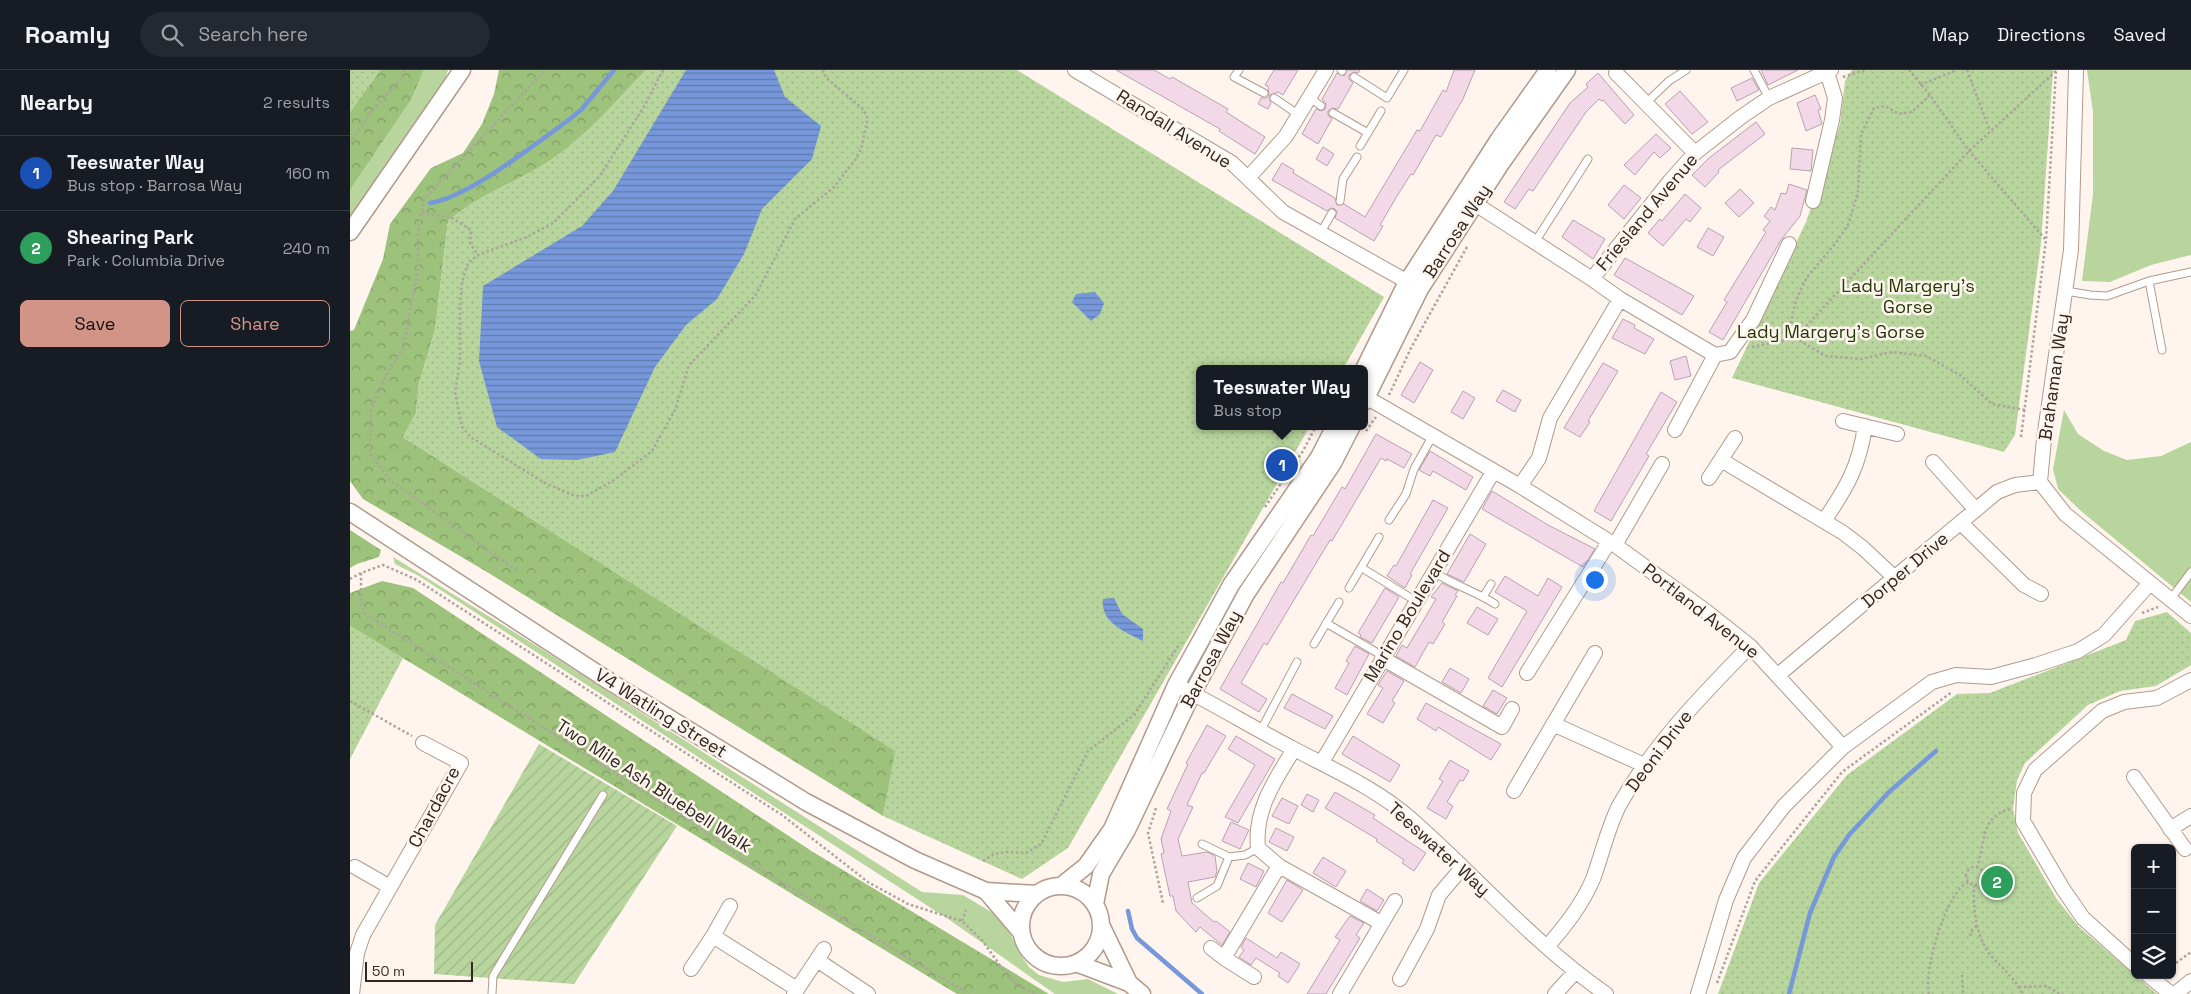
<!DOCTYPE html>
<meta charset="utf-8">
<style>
:root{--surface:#171b24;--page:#242831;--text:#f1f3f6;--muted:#9ea1a6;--line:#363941;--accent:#d39488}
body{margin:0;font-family:"Space Grotesk",sans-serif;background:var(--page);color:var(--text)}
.controls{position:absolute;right:15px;bottom:15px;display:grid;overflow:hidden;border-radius:8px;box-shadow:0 1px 4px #0004}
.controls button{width:45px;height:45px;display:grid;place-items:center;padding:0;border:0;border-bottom:1px solid var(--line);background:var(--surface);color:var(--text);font:25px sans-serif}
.scale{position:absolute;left:15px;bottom:12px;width:108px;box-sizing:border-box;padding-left:5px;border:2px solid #2f2721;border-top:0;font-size:14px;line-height:18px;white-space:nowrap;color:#2f2721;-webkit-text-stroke:4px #fff5ee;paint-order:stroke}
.you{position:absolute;left:1244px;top:509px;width:18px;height:18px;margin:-12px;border:4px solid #fff;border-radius:50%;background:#1a73e8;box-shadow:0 0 0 8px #1a73e833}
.badge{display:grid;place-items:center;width:32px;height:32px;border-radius:50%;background:var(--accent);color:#fff;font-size:16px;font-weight:700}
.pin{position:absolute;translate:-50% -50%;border:2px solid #fff;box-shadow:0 1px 5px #0006}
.popup{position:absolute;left:846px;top:295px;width:172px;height:65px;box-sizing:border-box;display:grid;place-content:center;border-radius:8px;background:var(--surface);filter:drop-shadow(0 1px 4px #0005);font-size:16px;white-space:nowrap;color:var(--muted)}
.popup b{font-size:19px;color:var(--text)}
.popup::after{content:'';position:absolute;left:50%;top:100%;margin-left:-10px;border:10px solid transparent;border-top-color:var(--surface)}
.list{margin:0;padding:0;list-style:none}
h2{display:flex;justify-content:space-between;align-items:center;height:65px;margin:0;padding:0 20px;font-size:21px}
h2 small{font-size:16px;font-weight:400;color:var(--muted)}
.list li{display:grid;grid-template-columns:32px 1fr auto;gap:15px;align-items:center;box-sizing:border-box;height:75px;padding:0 20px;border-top:1px solid var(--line)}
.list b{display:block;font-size:19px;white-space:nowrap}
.list p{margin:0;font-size:16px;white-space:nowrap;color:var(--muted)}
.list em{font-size:16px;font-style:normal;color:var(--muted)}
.actions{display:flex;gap:10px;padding:15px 20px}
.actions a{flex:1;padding:11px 0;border:1px solid var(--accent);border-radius:8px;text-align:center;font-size:18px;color:var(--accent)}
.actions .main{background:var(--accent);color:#111}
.icon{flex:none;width:28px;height:28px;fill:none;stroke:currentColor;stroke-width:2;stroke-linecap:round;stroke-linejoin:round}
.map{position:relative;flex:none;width:1841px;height:924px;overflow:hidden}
header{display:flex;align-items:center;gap:30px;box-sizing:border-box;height:70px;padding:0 25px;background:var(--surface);border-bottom:1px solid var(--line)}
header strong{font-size:24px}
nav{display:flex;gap:28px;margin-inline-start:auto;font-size:18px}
.search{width:350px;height:45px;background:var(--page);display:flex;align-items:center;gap:12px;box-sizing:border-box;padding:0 18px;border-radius:28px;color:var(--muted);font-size:19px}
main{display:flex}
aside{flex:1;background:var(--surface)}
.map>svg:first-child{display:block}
.grass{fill:#b7d59d}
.forest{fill:url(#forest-crowns)}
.park{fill:url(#park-dots)}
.garden{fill:url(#garden-furrows)}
.water{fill:url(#water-rules)}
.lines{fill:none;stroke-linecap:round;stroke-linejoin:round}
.stream{stroke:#7697d9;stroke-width:4.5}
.building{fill:#f3d9e8;stroke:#b9a1af}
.service-casing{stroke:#b19a8b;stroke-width:9}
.minor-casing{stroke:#b19a8b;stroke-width:16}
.tertiary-casing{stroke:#b19a8b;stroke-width:19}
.path{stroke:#ada49d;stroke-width:2.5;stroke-dasharray:2.5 2.5;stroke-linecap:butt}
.service{stroke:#fff;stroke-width:7}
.minor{stroke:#fff;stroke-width:14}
.tertiary{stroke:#fff;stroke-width:16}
.labels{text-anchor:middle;stroke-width:5;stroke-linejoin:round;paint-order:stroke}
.street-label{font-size:18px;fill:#2f2721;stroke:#fff5ee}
.park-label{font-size:18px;fill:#233a06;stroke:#fff5ee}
</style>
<header>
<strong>Roamly</strong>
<div class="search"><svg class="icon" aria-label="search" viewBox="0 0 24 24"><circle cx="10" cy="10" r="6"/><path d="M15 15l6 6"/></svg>Search here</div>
<nav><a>Map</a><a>Directions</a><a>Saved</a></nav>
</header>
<main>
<aside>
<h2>Nearby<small>2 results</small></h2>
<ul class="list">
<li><span class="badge" style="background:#1a4fb4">1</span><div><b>Teeswater Way</b><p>Bus stop · Barrosa Way</p></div><em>160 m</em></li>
<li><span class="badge" style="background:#2e9e5b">2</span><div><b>Shearing Park</b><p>Park · Columbia Drive</p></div><em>240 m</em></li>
</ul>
<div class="actions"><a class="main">Save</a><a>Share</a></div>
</aside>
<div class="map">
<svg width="1841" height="924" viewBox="0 0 1841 924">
<defs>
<pattern id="forest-crowns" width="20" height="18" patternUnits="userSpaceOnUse" patternTransform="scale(1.25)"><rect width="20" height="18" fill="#9cc27b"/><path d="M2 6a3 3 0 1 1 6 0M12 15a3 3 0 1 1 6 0" fill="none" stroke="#809e64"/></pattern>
<pattern id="park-dots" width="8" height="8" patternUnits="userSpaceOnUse" patternTransform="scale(1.25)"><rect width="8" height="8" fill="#b7d59d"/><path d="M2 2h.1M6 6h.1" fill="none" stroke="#9eb787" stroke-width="1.8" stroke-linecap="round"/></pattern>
<pattern id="garden-furrows" width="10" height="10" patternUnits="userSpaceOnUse" patternTransform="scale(1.25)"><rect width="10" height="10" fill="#b7d59d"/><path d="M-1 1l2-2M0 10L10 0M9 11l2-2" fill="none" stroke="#9eb787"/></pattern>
<pattern id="water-rules" width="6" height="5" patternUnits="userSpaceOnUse" patternTransform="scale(1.25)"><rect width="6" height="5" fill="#7697d9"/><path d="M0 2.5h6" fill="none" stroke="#617bb0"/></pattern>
</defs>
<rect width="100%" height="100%" fill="#fff5ee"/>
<path class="grass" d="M74 0H98L94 13 0 150V120L61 30Z
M1737 0H1841V185L1801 195 1760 212 1732 211 1743 124V42Z
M1714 340 1728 364 1754 381 1777 390 1811 386 1841 372V532L1731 441 1708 419 1703 399Z
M43 487 201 585 572 822 613 825 653 849 669 882 679 897 689 905 713 912 738 909 768 924H705L601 851 69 506 45 494Z"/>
<path class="forest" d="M30 0H74L61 30 0 120V42Z
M149 0H296C267 30 239 64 204 88 169 112 132 122 98 151L85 260 69 313 66 343 53 367 546 681 533 746 137 502 13 429 0 411V261L4 260 33 189 40 154 81 98 113 83 132 54 144 24Z
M0 460 31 480 29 487 7 494 0 498Z
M32 511 63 518 463 782 699 924H607L0 556V523Z"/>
<path class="park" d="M0 0H30L0 42Z
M296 0H667L1034 227 993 299H850V356H960L718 778 672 809 533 746 545 681 53 367 66 343 69 313 85 260 98 151C132 122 169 112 204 88 239 64 267 30 296 0Z
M1502 0H1703L1691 173 1665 365 1654 382 1382 308 1456 152 1490 54 1495 11Z
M1817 542 1841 563V595L1806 616 1770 621 1738 635 1675 693 1667 710 1663 739 1668 763 1706 828 1729 857 1807 924H1368L1409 813 1497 705 1607 624 1640 623 1776 570 1785 551Z
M0 556 53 588 0 689Z"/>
<path class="garden" d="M189 674 327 756 224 914 84 904 85 855Z"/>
<path class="water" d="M336 0H424L435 27 471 56 462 89 412 139 394 184 367 229 336 255 305 297 265 382 227 390 191 389 147 357 129 291 133 216 232 156 263 121Z
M745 222 754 233 750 244 741 251 722 232 726 224Z
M764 528 772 544 793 559V571C775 562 750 552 753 529Z"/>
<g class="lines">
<path class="stream" d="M80 133C117 128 184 75 216 52L231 40 264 0
M778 841 782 859 787 868 852 924
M1439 924 1460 843 1484 787 1499 765 1539 722 1586 681"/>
</g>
<path class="building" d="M766 0H804L820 9 822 7 878 39 876 42 915 67 905 84 869 61 870 59Z
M924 0H948L933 25 928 22 920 25 919 28 921 33 918 39 908 34 911 28H916L919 25 918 16 915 15Z
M997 0H1010L1008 3 1004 2 999 5V9L1003 13 988 39 982 38 978 41V45L982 49 968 74 952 64 966 39 971 41 975 39 976 34 972 29 987 3 994 6Z
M1104 0H1125L1113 29 1091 67 1086 65 1063 105 1061 104 1047 126 1030 155 1033 156 1024 171 985 148 987 142 985 139 981 138 977 141 922 110 932 93 944 100 943 103 985 128 987 135 994 134 1015 147 1067 60 1070 61 1093 20 1096 22Z
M1411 0H1448L1418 15Z
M1248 3 1284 45 1275 54 1253 30 1252 31 1249 29 1236 42 1183 121 1179 119 1165 139 1154 132 1220 33 1238 17 1236 14Z
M1402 8 1409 20 1387 31 1381 18Z
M1330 21 1358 52 1342 64 1315 34Z
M1465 25 1471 39 1468 40 1472 54 1456 61 1447 33Z
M1406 52 1415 64 1368 100 1369 102 1355 117 1342 105 1359 88Z
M1306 64 1321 78 1310 88 1304 82 1285 105 1274 95Z
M973 77 984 84 977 96 966 89Z
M1442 78 1463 80 1461 101 1440 99Z
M1439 114 1457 120 1450 146 1431 170 1373 270 1359 262 1377 232 1374 230 1416 162 1413 160 1420 151 1414 146 1421 137 1425 140 1431 123 1436 124Z
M1274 115 1291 128 1274 149 1258 135Z
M1390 119 1404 133 1389 147 1375 133Z
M1335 124 1351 138 1340 152 1336 149 1313 176 1298 163 1310 149 1312 151Z
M1223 150 1255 169 1243 189 1212 167Z
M1358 158 1374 167 1363 186 1347 177Z
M1275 188 1344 226 1332 245 1264 205Z
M1273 249 1285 255 1284 258 1304 269 1295 284 1262 268Z
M1336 286 1341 306 1325 310 1320 291Z
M1070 292 1083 300 1064 333 1051 325Z
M1253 293 1268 301 1238 351 1240 352 1230 367 1214 358Z
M1153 320 1171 330 1165 342 1146 331Z
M1113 321 1125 328 1113 349 1101 342Z
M1311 322 1327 332 1296 384 1299 386 1261 451 1244 441Z
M1026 364 1062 384 1054 398 1037 389 1036 391 1031 388 982 471 980 470 917 575 914 573 891 613 917 629 909 642 870 619 931 512 933 513 961 465 963 466 992 417 995 419Z
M1080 381 1123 407 1116 420 1083 401 1080 406 1069 400Z
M1142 421 1198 455 1245 479 1233 497 1132 439Z
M1083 430 1098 438 1060 504 1062 505 1055 518 1037 506 1044 495 1046 496Z
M1120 464 1136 474 1114 512 1097 504Z
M1155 506 1188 526 1198 508 1212 517 1152 617 1138 608 1177 541 1145 522Z
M1092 513 1108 521 1105 525 1107 526 1092 552 1095 554 1083 574 1079 572 1065 597 1046 586 1052 575 1057 578 1086 529 1081 527Z
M1035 518 1049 527 1022 573 1010 567 1011 565 1008 563Z
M1127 537 1148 549 1138 565 1117 553Z
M1005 576 1019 584 997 625 985 618 999 593 996 591Z
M1100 598 1119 609 1111 623 1092 612Z
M1037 601 1054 611 1042 631 1045 633 1033 653 1017 644 1033 618 1028 615Z
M1143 620 1157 628 1147 644 1133 636Z
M942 624 983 646 975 659 934 638Z
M1076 633 1151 674 1141 690 1088 657 1086 661 1067 649Z
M857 655 876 666 854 703H852L837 735 843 737 828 769 832 786 857 782 865 786 867 801 865 807 838 812 842 833 864 852 866 851 880 862 872 875 850 857 846 862 826 841 823 826H820L811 784 814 783 811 769 821 741 817 739 838 694 836 693Z
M886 666 925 689 888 753 875 747 905 695 878 679Z
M1003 666 1050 695 1040 712 992 684Z
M1100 690 1119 701 1113 711 1110 710 1097 732 1103 736 1096 749 1077 738 1093 711 1089 709Z
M985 722 1025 745 1023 748 1076 783 1064 801 1052 793 1054 790 1026 771 1027 769 975 738Z
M957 724 969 730 963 742 951 735Z
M932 728 948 736 939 754 922 746Z
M881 752 899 760 890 779 872 771Z
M926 758 944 767 937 781 919 772Z
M973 787 996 801 986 817 963 803Z
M898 793 914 801 906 817 890 809Z
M937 810 953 820 932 852 918 843Z
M1017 819 1034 830 1027 841 1010 831Z
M1000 846 1014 853 1006 865 1010 868 976 924H957L990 870 985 867Z
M896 868 927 888 931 882 950 894 938 913 928 906 930 903 906 888 901 895 889 887 894 880 891 877Z"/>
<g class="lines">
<g class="service-casing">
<path id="service" d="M889 0 884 7 914 23
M991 0 992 1
M1404 0 1419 28
M1004 7 1037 28 1054 0
M959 27 971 36
M924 28 949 45
M1296 33 1319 11 1336 0
M983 43 1018 63
M1010 76 1031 41
M990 131 993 109 1007 87
M970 164 982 143
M1185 172 1238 89
M1799 211 1812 280
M1716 221 1740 225 1757 226 1799 211 1841 202
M1039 450 1056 424 1064 399 1083 365
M1012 498 1066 531
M1084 502C1103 515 1125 521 1145 534
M999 518 1029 467
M1133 527 1141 514
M1820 530 1841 502
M976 553 1033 586
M964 574 989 532
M911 660 947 592
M879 787 895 785 908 778
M847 828 867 816 879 787 852 774
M142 924 143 906 253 725"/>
</g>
<g class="minor-casing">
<path id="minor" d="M725 0 882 93 933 142 1065 216
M1726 0 1721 180 1694 369 1690 412 1715 444 1841 546
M1266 3 1345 83
M898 108 936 66 976 0
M1116 128 1242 209 1270 229 1365 285
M1463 131 1482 50 1485 28 1477 2
M1242 209 1320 111 1345 83 1391 47 1419 28 1481 0
M1014 326 1170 416 1265 475 1357 542 1400 576 1493 677
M1493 351 1547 364
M1325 360 1365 285 1380 282 1403 250 1439 174
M1371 390 1492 462 1513 478 1545 508
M1583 392 1626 440
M1359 408 1385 368
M1170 416 1189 388 1200 348 1270 229
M1474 451C1497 417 1509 397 1515 356
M1611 453 1674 515 1691 524
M1265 475 1312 394
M1032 588 1152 657 1162 639
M1177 603 1259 472
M1428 605 1647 422 1665 415 1690 412
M834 619C871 638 907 660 944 679 984 700 1027 719 1061 749 1127 807 1184 874 1256 924
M1203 654 1294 695
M944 679C925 710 904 740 908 778L929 796 1031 853
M972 692 1143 402
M1784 707 1835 779
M1164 721 1245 583
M1820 759 1841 746
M5 797 40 817
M380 836 363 866 447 919
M1197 877C1215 856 1232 835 1243 809 1252 785 1258 756 1270 734 1304 674 1352 625 1400 576
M861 878 874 888
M467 890 518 924
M1785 895 1733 848 1713 819 1673 751 1674 723 1685 700 1752 641 1774 632 1807 628 1841 610
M341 899 363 866
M1798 905 1821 924
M904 907 874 888 929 796
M1050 909 1077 859 1089 825 1112 798
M2 924 7 883 13 865 111 693 73 673
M444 924 474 879
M990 924 1045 831
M1205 924 1225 902
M1348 924 1376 830 1394 788 1434 736 1493 677 1582 612 1606 605 1641 607 1686 595 1728 581 1754 565 1800 513
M1825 924 1841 911"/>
</g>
<g class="tertiary-casing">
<path id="tertiary" d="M0 162 112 0
M1014 299 1057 212 1149 69 1198 0
M1014 332 1070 219 1150 95 1217 0
M0 442 259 611 456 732 565 790 636 821 686 824
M671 856a40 40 0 1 1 80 0a40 40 0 1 1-80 0Z
M711 816 736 796 762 759 826 615 851 570 881 515 969 387 985 356
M636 821 671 862
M745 834 751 804 777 760 842 624 896 524 983 393 1002 356
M751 855 779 913
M726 893 779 913 792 924"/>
</g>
<path class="path" d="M313 0 295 35 249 107 203 153 177 167 128 185 118 193 112 212 110 236V292L105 322 112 357 122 368 195 413 225 426H236L264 410 302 381 325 340 339 295 405 226 445 149 484 117 505 90 511 79 517 53V45L512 38 476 8 473 0
M1559 0 1580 25 1619 81 1695 169
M1617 0 1640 61
M1493 7 1515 0
M1570 15 1607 0
M0 73 20 43 51 9 55 0
M72 142 102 148 121 160 120 173 128 185
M1437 268 1446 230 1457 207 1485 174 1498 155 1508 122 1511 64 1524 38 1535 36 1549 44 1562 42 1580 25
M1445 268 1476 286 1511 289 1542 282 1576 286 1610 305 1642 334 1675 340
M1402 277 1445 268 1619 81 1706 1
M1039 325 1061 278 1118 175
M1016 361 1026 347
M1671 367 1696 170 1706 0
M915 437 953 381 966 356
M166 500 40 410 20 384 21 340 37 304 53 278 68 199V161L75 128 195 0
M11 503V529L14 543 348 756 391 788 619 924
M0 509 11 503 33 495 67 510 432 745 518 812 558 834 612 851 632 870 656 904 669 916 687 924
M1792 543 1808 537
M0 631 62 666
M806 738 798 763 813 833
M633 791 644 784 656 782 676 783 691 774 738 681 784 645 830 573
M1616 806a9 9 0 1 1 18 0a9 9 0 1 1-18 0Z
M1627 798C1635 775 1630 745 1661 739
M1624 815C1623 839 1626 870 1643 888 1654 900 1666 909 1672 924
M612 851 616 840
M1620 866 1622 860 1628 855
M1822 896 1841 882
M1612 905 1613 924
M1367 913 1405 811 1492 702 1602 622
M1669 917 1697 916 1710 924
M1579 924C1573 902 1596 820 1619 812"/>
<use href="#service" class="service"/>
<use href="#minor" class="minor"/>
<use href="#tertiary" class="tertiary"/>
</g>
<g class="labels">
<g class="street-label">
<text transform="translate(824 59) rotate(32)" y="6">Randall Avenue</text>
<text transform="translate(1297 142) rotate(-50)" y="6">Friesland Avenue</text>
<text transform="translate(1107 161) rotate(-57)" y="6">Barrosa Way</text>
<text transform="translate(1704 307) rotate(-82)" y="6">Brahaman Way</text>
<text transform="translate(1555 500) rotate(-40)" y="6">Dorper Drive</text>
<text transform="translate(1351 541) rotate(38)" y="6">Portland Avenue</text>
<text transform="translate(1057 546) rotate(-59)" y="6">Marino Boulevard</text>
<text transform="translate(861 589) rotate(-62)" y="6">Barrosa Way</text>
<text transform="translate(311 643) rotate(32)" y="6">V4 Watling Street</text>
<text transform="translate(1309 681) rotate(-53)" y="6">Deoni Drive</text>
<text transform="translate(304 716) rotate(33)" y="6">Two Mile Ash Bluebell Walk</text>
<text transform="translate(84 737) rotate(-62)" y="6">Chardacre</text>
<text transform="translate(1089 779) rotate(42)" y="6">Teeswater Way</text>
</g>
<g class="park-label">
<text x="1558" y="222">Lady Margery's<tspan x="1558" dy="21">Gorse</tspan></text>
<text x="1481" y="268">Lady Margery’s Gorse</text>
</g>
</g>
</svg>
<div class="controls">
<button>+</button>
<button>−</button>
<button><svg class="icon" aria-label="layers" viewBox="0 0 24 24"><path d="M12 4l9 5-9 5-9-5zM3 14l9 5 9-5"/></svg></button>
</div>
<div class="scale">50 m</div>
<div class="you"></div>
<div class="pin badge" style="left:932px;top:395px;background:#1a4fb4">1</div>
<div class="popup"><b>Teeswater Way</b>Bus stop</div>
<div class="pin badge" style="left:1647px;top:812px;background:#2e9e5b">2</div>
</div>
</main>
